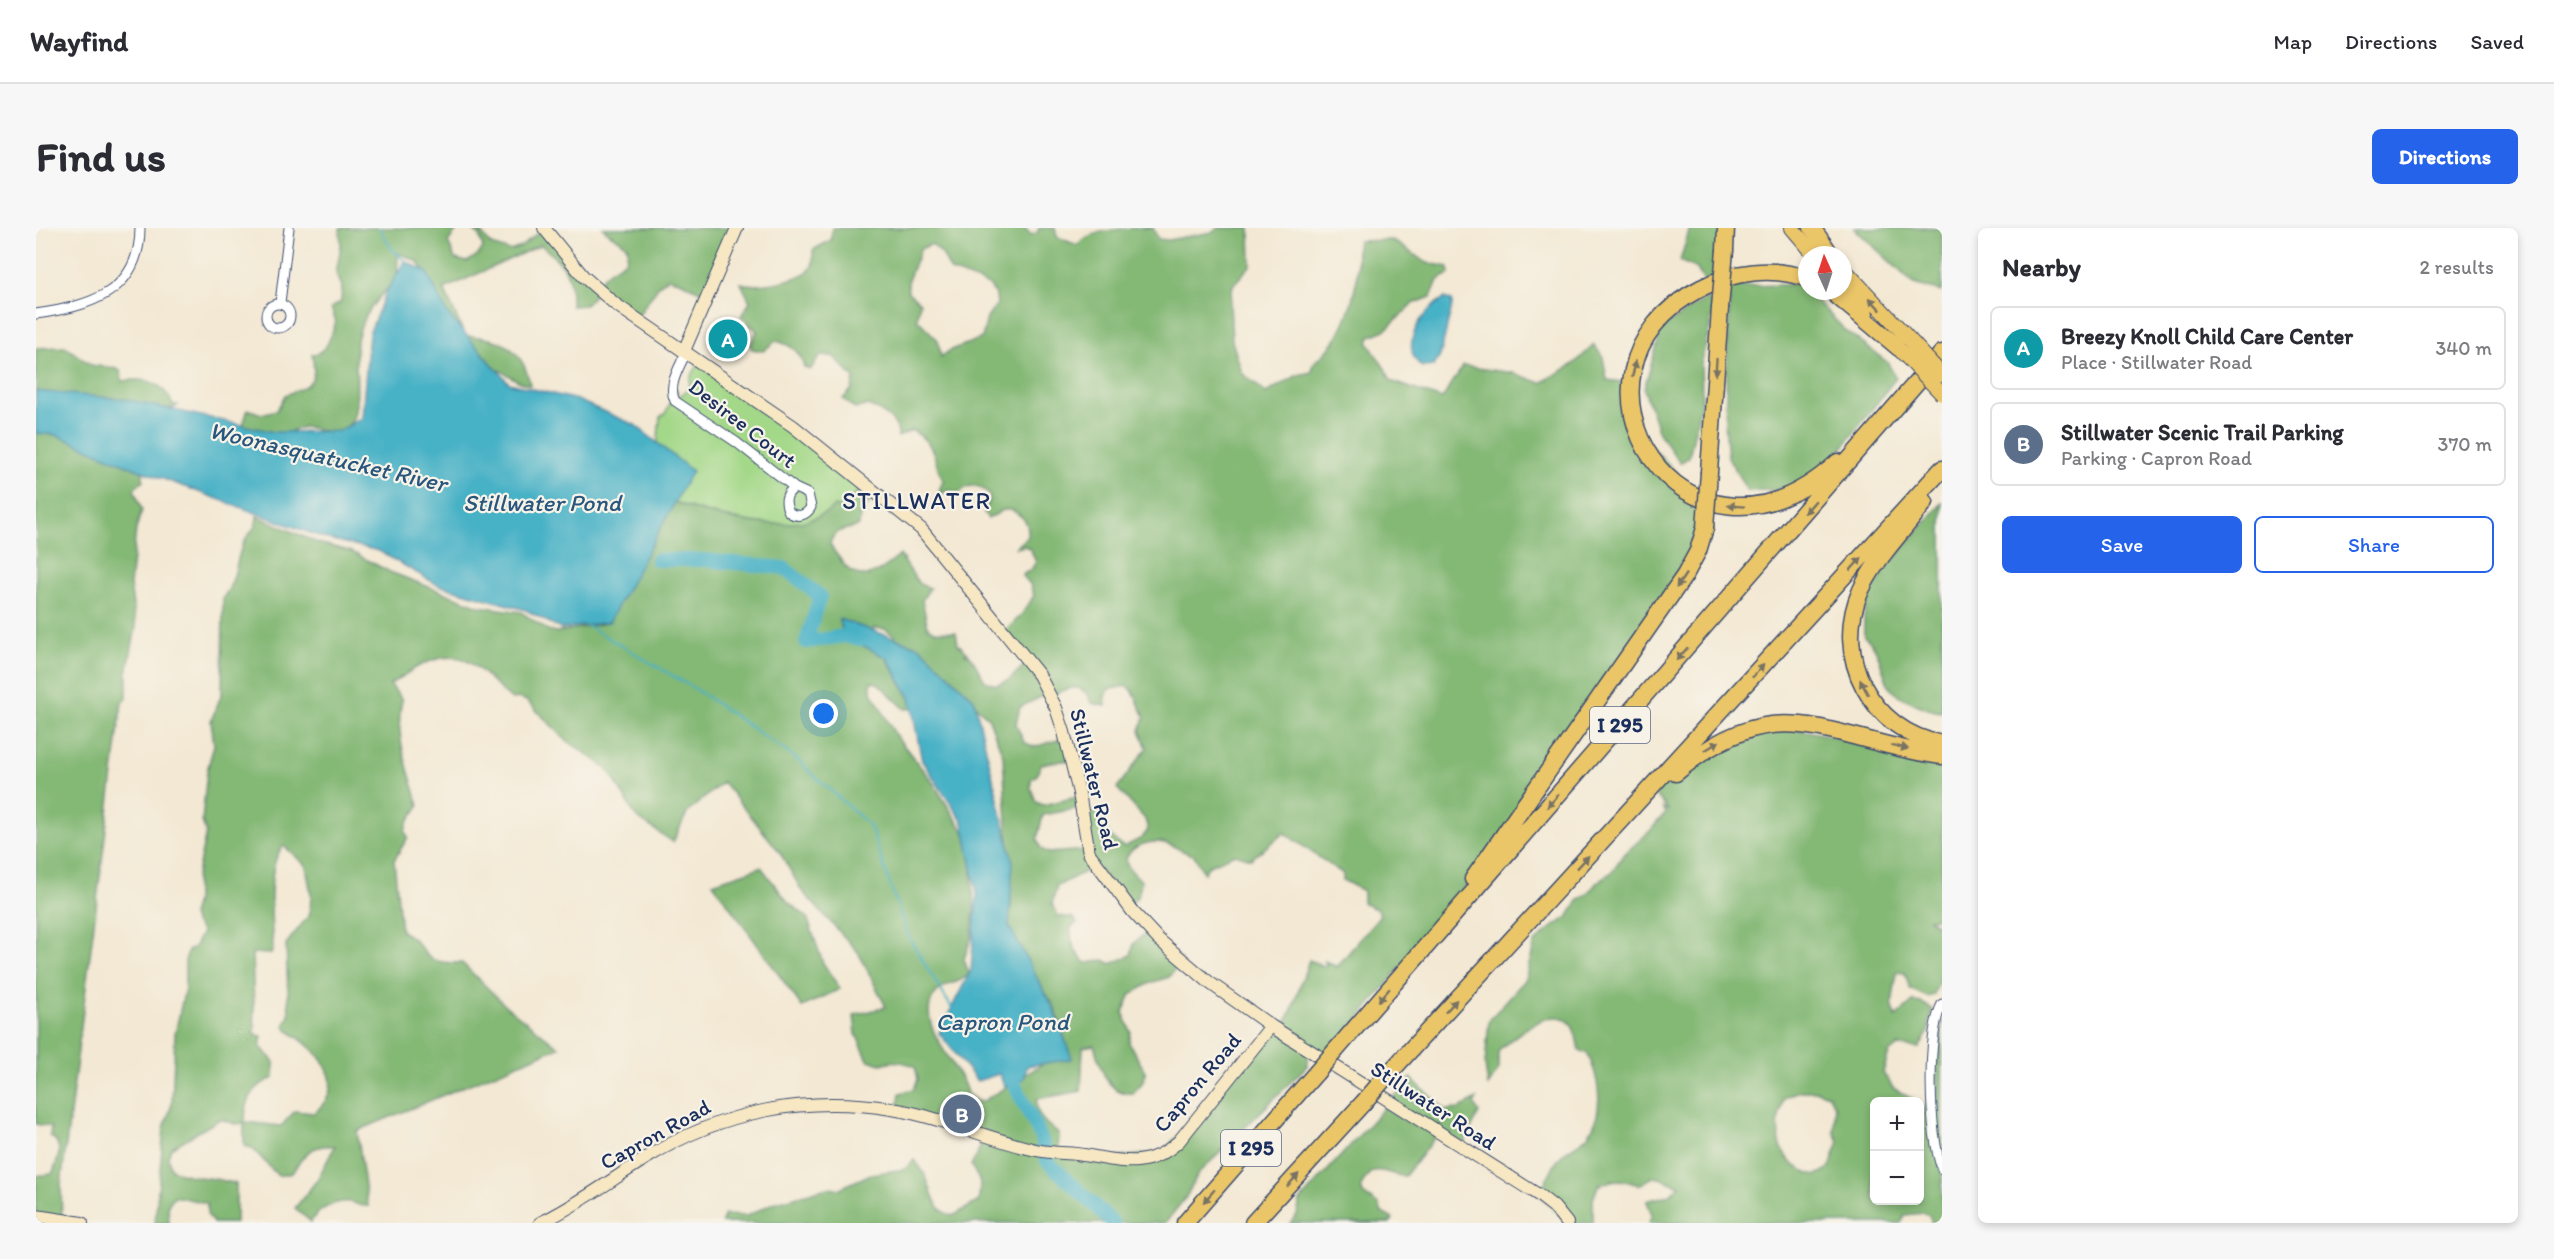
<!DOCTYPE html>
<meta charset="utf-8">
<style>
:root{--surface:#fff;--page:#f7f7f7;--text:#2b2b33;--muted:#7c7c81;--line:#e1e1e2;--accent:#2563eb}
body{margin:0;font-family:Itim,sans-serif;background:var(--page);color:var(--text)}
.controls{position:absolute;right:18px;bottom:18px;display:grid;overflow:hidden;border-radius:9px;box-shadow:0 3px 9px #0003}
.controls button{width:54px;height:54px;display:grid;place-items:center;padding:0;border:0;border-bottom:2px solid var(--line);background:var(--surface);color:var(--text);font:30px sans-serif}
.compass{position:absolute;left:1762px;top:18px;width:54px;height:54px;border-radius:50%;background:var(--surface);box-shadow:0 3px 9px #0003;rotate:357deg}
.you{position:absolute;left:788px;top:486px;width:21px;height:21px;margin:-15px;border:4px solid #fff;border-radius:50%;background:#1a73e8;box-shadow:0 0 0 9px #1a73e833}
.badge{display:grid;place-items:center;width:39px;height:39px;border-radius:50%;background:var(--accent);color:#fff;font-size:20px;font-weight:700}
.pin{position:absolute;translate:-50% -50%;border:3px solid #fff;box-shadow:0 2px 6px #0006}
.list{margin:0;padding:0;list-style:none}
h2{display:flex;justify-content:space-between;align-items:center;height:78px;margin:0;padding:0 24px;font-size:26px}
h2 small{font-size:20px;font-weight:400;color:var(--muted)}
.list li{display:grid;grid-template-columns:39px 1fr auto;gap:18px;align-items:center;box-sizing:border-box;height:84px;margin:0 12px 12px;padding:0 12px;border:2px solid var(--line);border-radius:9px}
.list b{display:block;font-size:22px;white-space:nowrap}
.list p{margin:0;font-size:20px;white-space:nowrap;color:var(--muted)}
.list em{font-size:20px;font-style:normal;color:var(--muted)}
.actions{display:flex;gap:12px;padding:18px 24px}
.actions a{flex:1;padding:14px 0;border:2px solid var(--accent);border-radius:9px;text-align:center;font-size:21px;color:var(--accent)}
.actions .main{background:var(--accent);color:#fff}
.map{position:relative;flex:none;width:1906px;height:995px;overflow:hidden;border-radius:9px}
header{display:flex;align-items:center;gap:36px;box-sizing:border-box;height:84px;padding:0 30px;background:var(--surface);border-bottom:2px solid var(--line)}
header strong{font-size:28px}
nav{display:flex;gap:33px;margin-inline-start:auto;font-size:21px}
.intro{display:flex;align-items:center;justify-content:space-between;box-sizing:border-box;height:144px;padding:0 36px}
h1{margin:0;font-size:42px}
.button{padding:15px 27px;border-radius:9px;background:var(--accent);color:#fff;font-size:21px;font-weight:700}
main{display:flex;gap:36px;padding:0 36px}
aside{flex:1;background:var(--surface);border-radius:9px;box-shadow:0 3px 9px #0003}
.map>svg:first-child{display:block}
.green{fill:#a4d889;stroke:#608474;stroke-width:1.5}
.forest{fill:#83b875;stroke:#4f746a;stroke-width:1.5;fill-rule:evenodd}
.water{fill:#47b1c6;stroke:#317092;stroke-width:1.5}
.lines{fill:none;stroke-linecap:round;stroke-linejoin:round}
.stream{stroke:#47b1c6;stroke-width:2}
.river{stroke:#47b1c6;stroke-width:14}
.street-casing{stroke:#3b4b70;stroke-width:11}
.secondary-casing{stroke:#3b4b70;stroke-width:14}
.primary-casing{stroke:#3b4b70;stroke-width:16}
.highway-casing{stroke:#3b4b70;stroke-width:19}
.street{stroke:#fff;stroke-width:9}
.secondary{stroke:#f7e8c3;stroke-width:12}
.primary{stroke:#ebc669;stroke-width:14}
.highway{stroke:#ebc669;stroke-width:16}
.primary-bridge-casing{stroke:#3b4b70;stroke-width:16;stroke-linecap:butt}
.highway-bridge-casing{stroke:#3b4b70;stroke-width:19;stroke-linecap:butt}
.primary-bridge{stroke:#ebc669;stroke-width:14}
.highway-bridge{stroke:#ebc669;stroke-width:16}
.oneway{fill:#797363}
.labels{text-anchor:middle;stroke-width:4.5;stroke-linejoin:round;paint-order:stroke}
.shield{fill:#f7f3e8;stroke:#5d6a87;stroke-width:1.5}
.shield-label{font-size:21px;font-weight:bold;fill:#1b2f5e}
.street-label{font-size:22px;fill:#1b2f5e;stroke:#f7f3e8}
.water-label{font-size:24px;font-style:italic;fill:#28567d;stroke:#f7f3e8}
.neighbourhood-label{font-size:24px;letter-spacing:1.5px;fill:#1b2f5e;stroke:#f7f3e8}
</style>
<header>
<strong>Wayfind</strong>
<nav><a>Map</a><a>Directions</a><a>Saved</a></nav>
</header>
<div class="intro"><h1>Find us</h1><a class="button">Directions</a></div>
<main>
<div class="map">
<svg width="1906" height="995" viewBox="0 0 1906 995">
<rect width="100%" height="100%" fill="#f7f3e8"/>
<filter id="ink" filterUnits="userSpaceOnUse"><feTurbulence type="fractalNoise" baseFrequency=".0167" numOctaves="2"/><feDisplacementMap in="SourceGraphic" scale="12" xChannelSelector="R" yChannelSelector="G"/><feConvolveMatrix kernelMatrix="1 2 1 2 8 2 1 2 1" color-interpolation-filters="sRGB"/></filter>
<filter id="wash" filterUnits="userSpaceOnUse"><feTurbulence type="fractalNoise" baseFrequency=".008" numOctaves="4" result="noise"/><feDisplacementMap in="SourceGraphic" scale="24" xChannelSelector="R" yChannelSelector="G"/><feGaussianBlur stdDeviation="1.35" result="paint"/><feColorMatrix in="noise" values="0 0 0 0 0 0 0 0 0 0 0 0 0 0 0 0 0 1.4 0 .05"/><feComposite in="paint" operator="in"/></filter>
<g filter="url(#wash)">
<rect width="100%" height="100%" fill="#f3e8d3"/>
<path class="green" d="M664 134 829 254C821 267 815 276 801 280L799 278C761 312 681 289 638 274L621 222 624 189 629 186 641 161V170L654 160V150Z"/>
<path class="forest" d="M304 0H428L421 2 412 14 419 31 431 34 443 26 447 19 443 7 434 0H446L445 4 455 17 474 23 485 19 508 0 559 58 572 44 590 32 592 20C584 9 575 9 567 0H700L671 67 646 54 632 50 623 57 602 88 563 62 549 77 535 78C536 45 530 38 505 17L408 61 429 108C464 109 487 119 494 157 473 153 474 141 449 140L415 109 388 43 381 33 362 25 361 52C342 68 326 87 321 112 317 133 327 182 313 197 293 220 274 182 247 210H239L207 197 212 181 225 186 241 182 249 167C275 157 282 155 276 126 292 126 295 106 300 94L295 80 305 74 306 58 300 46 305 18Z
M796 0H989L995 7 1001 5 1003 0H1019L1021 9 1041 17C1056 0 1092 0 1117 0L1122 11 1132 12 1177 4 1182 0H1214L1215 37 1197 57 1194 75 1196 113 1206 145 1230 165 1262 147 1276 144 1278 135C1302 118 1315 83 1320 55 1323 41 1319 27 1322 13L1356 12 1391 35 1413 39V46L1402 52 1395 69 1377 76 1349 102 1334 108 1332 115 1350 142 1355 153 1406 171 1427 138 1478 145 1505 155 1538 136 1558 117 1567 129 1571 152 1595 155 1599 201 1669 275 1668 304 1465 613 1291 831 1272 822 1271 838 1162 946 1150 969 1129 995H686L688 987 711 988 737 975 791 960 802 961 835 946 869 941 878 932C899 952 892 982 917 988L943 973 944 954 935 937 940 930 946 912 861 884 864 865 878 861 882 851 879 838C867 834 857 831 845 836L832 832 820 806 818 787 850 779 822 724 766 663 743 623 687 554 651 585 637 614 600 589 575 546 562 534 530 512 491 473 482 470 476 472C442 443 430 413 381 439 372 444 362 452 354 456L366 472C357 509 374 543 383 578L372 593 369 604 372 609 358 632 365 703C399 721 375 735 426 735L471 779 523 819 321 903 332 978C319 978 322 975 314 974 300 972 280 982 275 994L259 980 281 952 299 918C275 916 268 926 256 945L242 948 216 920 208 918V895L199 896 184 891 135 920 132 929 135 941C156 952 178 948 200 956V995H177L171 986V975L138 968 132 977 133 995H119L128 900 136 876 139 806 149 760V733L152 723 159 718 166 704 158 694 156 687 160 673V650L170 605 166 593 171 543 178 517 175 493 186 465 187 370C202 351 199 329 209 312 215 303 221 300 221 288L282 315 314 323 354 344 443 378 485 384 513 403 522 404 566 396 577 385 638 274C681 290 761 312 799 278L801 280 810 277 829 254 841 265 824 286 823 298C812 302 799 300 794 315 796 322 800 325 804 331 822 360 844 345 864 327L883 356 894 360 886 372 892 400 899 403 920 404 922 416 932 425 928 426 934 427 949 453 960 457 973 452 993 433 969 403C981 393 991 381 998 367L994 356 986 347 995 342 1000 334 994 321 989 318 979 320 992 309C993 293 988 290 976 282H967L952 291 948 284 954 269C945 256 935 254 923 265L913 262 902 267 907 252C895 228 903 219 876 202L862 209C864 193 845 183 832 177L819 181 807 171 816 161 818 150 797 128H784L774 142 768 139C765 124 754 116 740 113L727 123 716 121 714 118 721 103 705 88 714 74 705 55C720 60 763 53 774 41 779 36 777 28 777 22L795 12ZM896 16 906 26 915 43 953 57 960 68 961 76 951 90 946 110 913 123 905 129 902 112 881 91 884 74 872 64C870 49 880 36 884 21ZM838 400 849 401 872 419 952 489 967 527 973 628 975 680 965 724C983 741 1012 759 1020 783 1025 796 1027 807 1032 820L946 874 941 873 931 866C927 839 873 794 901 764 910 754 925 756 933 746L928 731 936 708 938 680 934 613 895 552 860 508 835 462V454L842 455 869 481 880 480 836 406ZM1090 458 1096 462 1109 489 1104 502 1111 520 1081 560 1109 591 1112 602 1106 610 1088 619C1074 611 1067 600 1066 584L1047 587 1051 622 1012 625 1005 621 1001 611 1007 587 1045 580 1042 569 1007 577 1000 574 995 560V551L1001 547 1005 536 1033 532 1029 510 998 519 988 514 980 496 984 479 1013 465 1016 467C1035 459 1046 453 1056 475L1070 478 1069 468 1072 462ZM1248 605 1307 646V652L1327 663V675L1342 682 1344 687 1301 739 1289 733 1290 739 1273 732 1255 784 1246 801 1238 803 1127 924 1069 931 1022 922 1023 906C1011 897 998 887 1001 871L1045 863 1047 819 1058 817C1064 837 1069 867 1097 865L1106 855 1110 845 1093 815 1095 804 1087 784 1095 766 1114 755 1133 749 1146 732 1113 702 1098 715 1095 727 1075 736 1068 732 1051 735C1040 728 1033 712 1035 699L1041 695 1038 690 1022 688 1016 676 1021 658 1060 638 1092 677C1102 672 1104 664 1105 653L1092 639 1090 631C1095 616 1117 611 1132 616 1141 619 1147 625 1158 627L1168 645 1173 637 1199 626 1215 631ZM248 618 270 638 275 666 274 686 250 716 253 787 249 796 251 802C281 821 316 854 278 885L259 883 245 898 209 894C209 873 217 857 238 850V834L224 818 226 808 219 807 216 725 235 726 237 722C236 697 229 634 248 618Z
M1654 0H1688L1685 52 1671 58 1661 41 1644 33Z
M1818 0H1906V64L1878 56Z
M1764 56 1810 103 1851 134 1860 150 1804 223 1755 261 1711 263 1692 229 1689 196 1694 59Z
M1671 70 1678 81 1665 135 1666 170 1653 229 1644 235 1623 205 1608 161 1626 100Z
M30 119 55 137 81 141 85 144 86 153C110 150 127 153 137 177H142L138 180H120L0 168V120Z
M0 203 43 211 107 242V253L98 261 106 282 100 301 94 357 100 399 91 445V470L86 474 25 957 26 995H0V948L16 946C22 933 29 917 14 908L15 899 0 896Z
M1906 275V484C1894 483 1859 469 1853 458 1845 441 1844 420 1828 408 1828 396 1827 383 1832 371 1845 341 1885 301 1906 275Z
M1736 496 1906 530V689L1893 691 1906 700V743L1898 767 1891 769 1874 761 1869 745 1861 744 1856 776 1860 789 1877 774 1886 775 1896 781 1892 805 1883 820 1862 818 1853 825 1847 844 1857 860 1881 873 1838 874V972H1884V875L1901 889 1900 840 1906 792V995H1896L1893 988 1888 985 1869 987 1865 995H1613L1616 987 1611 973 1632 967 1644 958 1619 948 1603 957C1586 951 1577 950 1562 958L1557 971V995H1531L1503 966C1510 954 1517 935 1527 926 1535 918 1545 916 1553 906 1569 883 1563 848 1551 825L1543 822C1541 814 1540 801 1534 795 1517 775 1473 811 1462 824V843L1452 858 1449 837 1453 792 1489 752 1499 715 1510 704 1533 688 1542 673 1553 665 1561 654 1575 645 1587 627 1614 603 1629 585 1627 580 1632 582 1620 567 1624 562 1670 522ZM1762 863H1781L1793 867 1799 880 1798 903 1803 913 1794 940 1781 947C1741 939 1736 904 1748 870Z
M725 639 752 674 771 689 787 735 804 761 766 779 677 655Z
M1375 850 1409 882 1423 881 1441 871 1438 876 1443 885 1426 919 1402 905 1369 948C1349 948 1337 930 1325 959L1327 966 1343 977 1346 985 1357 991 1354 995H1254L1261 987 1264 973Z"/>
<path class="water" d="M369 33 391 44 411 85 473 155 541 172 599 197 656 243 573 394 525 401 490 382 402 357 343 323 288 310 100 241 20 207 0 205V163L88 171 238 204 303 203 326 190 333 106 350 64Z
M1409 70 1416 73V78L1404 128 1398 138 1386 139C1361 119 1386 82 1409 70Z
M803 391 884 419 938 471 977 634 973 698 1018 781 1036 831 991 838 988 851 969 858 963 846 941 853 903 805 935 742 941 665 927 594 886 533 874 470 851 430 808 408Z"/>
<g class="lines">
<path class="stream" d="M343 0 356 21 369 33
M550 397 661 462 758 529 834 598 872 708 917 782"/>
<path class="river" d="M621 332H668L748 340 784 368 770 414 808 408 825 411
M973 840C981 873 1007 899 1011 933L1077 995"/>
</g>
</g>
<g filter="url(#ink)">
<g class="lines">
<g class="street-casing">
<path id="street" d="M244 75 253 0
M230 88a12 12 0 1 1 24 0a12 12 0 1 1-24 0Z
M0 86C53 78 104 65 104 0
M650 124C644 139 631 157 639 173L700 214 759 260 772 266 775 279C770 288 761 290 753 284 748 274 749 265 759 260
M1906 776C1890 807 1893 908 1906 941"/>
</g>
<g class="secondary-casing">
<path id="secondary" d="M508 0 547 48 579 76 757 198 885 301 1003 447 1020 480 1028 504 1043 565 1053 625 1097 684 1122 711 1174 755 1235 798 1504 968 1518 979 1531 995
M648 123 701 0
M0 988 46 995
M504 995C542 977 576 951 612 929 686 883 770 867 856 881 906 889 951 911 1000 922 1013 925 1027 925 1040 926 1080 931 1109 945 1143 913L1235 798"/>
</g>
<g class="primary-casing">
<path id="primary" d="M1756 0 1779 27
M1807 40 1873 111
M1807 59 1830 85"/>
</g>
<g class="highway-casing">
<path id="highway" d="M1776 0 1791 21
M1689 22 1690 0
M1771 50C1736 39 1698 43 1665 60 1504 143 1649 374 1802 234
M1795 63 1863 120
M1673 244 1684 80
M1889 274C1868 302 1840 330 1825 362 1795 428 1836 504 1906 516
M1640 545C1743 456 1794 513 1906 528
M1437 651 1649 347 1662 323 1669 300
M1300 822 1906 125
M1347 852 1906 241
M1149 995 1280 845
M1217 995 1327 875"/>
</g>
<use href="#street" class="street"/>
<use href="#secondary" class="secondary"/>
<use href="#primary" class="primary"/>
<use href="#highway" class="highway"/>
<g class="primary-bridge-casing">
<path id="primary-bridge" d="M1873 111 1906 147
M1864 122 1906 166"/>
</g>
<g class="highway-bridge-casing">
<path id="highway-bridge" d="M1684 80 1689 22
M1669 300 1673 244
M1280 845 1300 822
M1327 875 1347 852"/>
</g>
<use href="#primary-bridge" class="primary-bridge"/>
<use href="#highway-bridge" class="highway-bridge"/>
</g>
<defs><path id="oneway-solid" d="M-6-.8H1V-3.2L6.5 0L1 3.2V.8H-6Z" transform="scale(1.5)"/></defs>
<g class="oneway">
<use href="#oneway-solid" transform="translate(1839 76) rotate(-133)"/>
<use href="#oneway-solid" transform="translate(1680 139) rotate(94)"/>
<use href="#oneway-solid" transform="translate(1598 141) rotate(-77)"/>
<use href="#oneway-solid" transform="translate(1700 278) rotate(-176)"/>
<use href="#oneway-solid" transform="translate(1774 279) rotate(131)"/>
<use href="#oneway-solid" transform="translate(1820 336) rotate(-48)"/>
<use href="#oneway-solid" transform="translate(1645 353) rotate(124)"/>
<use href="#oneway-solid" transform="translate(1646 426) rotate(131)"/>
<use href="#oneway-solid" transform="translate(1722 443) rotate(-48)"/>
<use href="#oneway-solid" transform="translate(1828 459) rotate(-118)"/>
<use href="#oneway-solid" transform="translate(1676 518) rotate(-32)"/>
<use href="#oneway-solid" transform="translate(1864 519) rotate(14)"/>
<use href="#oneway-solid" transform="translate(1517 573) rotate(131)"/>
<use href="#oneway-solid" transform="translate(1547 634) rotate(-47)"/>
<use href="#oneway-solid" transform="translate(1348 767) rotate(131)"/>
<use href="#oneway-solid" transform="translate(1415 778) rotate(-48)"/>
<use href="#oneway-solid" transform="translate(1257 952) rotate(-48)"/>
<use href="#oneway-solid" transform="translate(1173 968) rotate(131)"/>
</g>
</g>
<g class="labels">
<g class="shield">
<rect x="1554" y="479" width="60" height="36" rx="4.5"/>
<rect x="1185" y="902" width="60" height="36" rx="4.5"/>
</g>
<g class="shield-label">
<text x="1584" y="504">I 295</text>
<text x="1215" y="927">I 295</text>
</g>
<g class="street-label">
<text transform="translate(707 195) rotate(38)" y="8">Desiree Court</text>
<text transform="translate(1059 551) rotate(76)" y="8">Stillwater Road</text>
<text transform="translate(1161 854) rotate(-50)" y="8">Capron Road</text>
<text transform="translate(1398 877) rotate(33)" y="8">Stillwater Road</text>
<text transform="translate(619 906) rotate(-29)" y="8">Capron Road</text>
</g>
<g class="water-label">
<text transform="translate(292 229) rotate(13)" y="8">Woonasquatucket River</text>
<text x="506" y="283">Stillwater Pond</text>
<text x="966" y="802">Capron Pond</text>
</g>
<g class="neighbourhood-label">
<text x="881" y="281">STILLWATER</text>
</g>
</g>
</svg>
<div class="controls">
<button>+</button>
<button>−</button>
</div>
<svg class="compass" viewBox="-18 -18 36 36"><path d="M0-13l5 13h-10z" fill="#e53935"/><path d="M0 13l5-13h-10z" fill="#7c7c81"/></svg>
<div class="you"></div>
<div class="pin badge" style="left:692px;top:111px;background:#0f9aa8">A</div>
<div class="pin badge" style="left:926px;top:886px;background:#5c6f8a">B</div>
</div>
<aside>
<h2>Nearby<small>2 results</small></h2>
<ul class="list">
<li><span class="badge" style="background:#0f9aa8">A</span><div><b>Breezy Knoll Child Care Center</b><p>Place · Stillwater Road</p></div><em>340 m</em></li>
<li><span class="badge" style="background:#5c6f8a">B</span><div><b>Stillwater Scenic Trail Parking</b><p>Parking · Capron Road</p></div><em>370 m</em></li>
</ul>
<div class="actions"><a class="main">Save</a><a>Share</a></div>
</aside>
</main>
